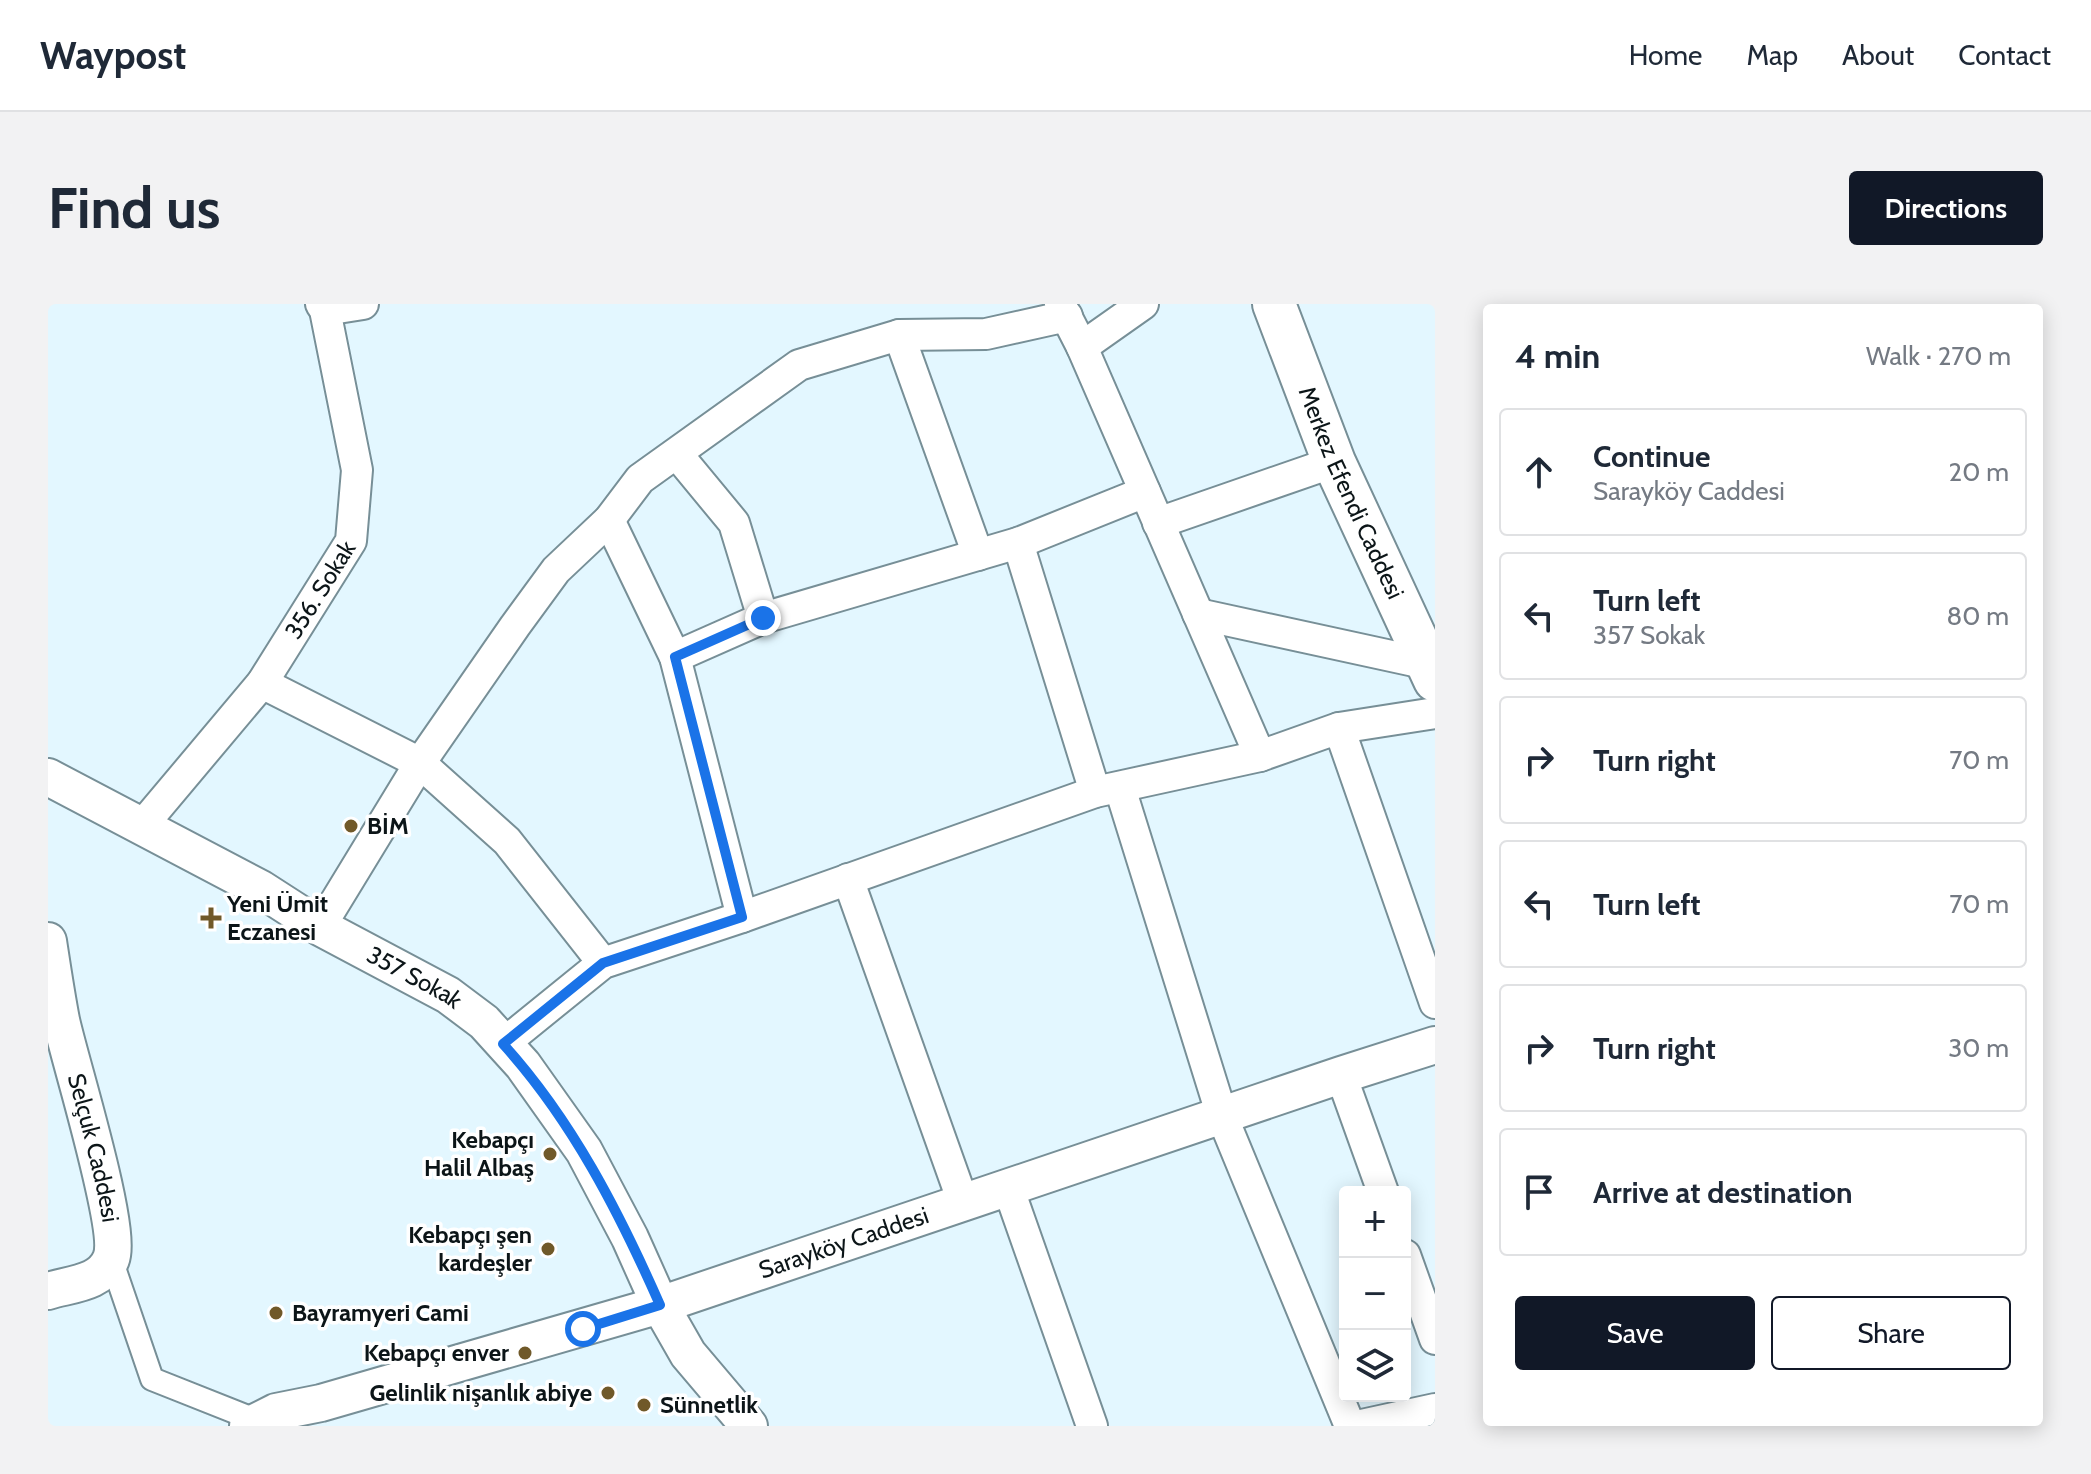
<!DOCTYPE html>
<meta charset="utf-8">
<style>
:root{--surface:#fff;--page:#f2f2f3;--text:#1f2937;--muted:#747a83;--line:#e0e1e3;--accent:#111827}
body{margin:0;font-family:Cabin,sans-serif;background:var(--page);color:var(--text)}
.controls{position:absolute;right:24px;bottom:24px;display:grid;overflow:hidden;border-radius:8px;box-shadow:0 4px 20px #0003}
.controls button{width:72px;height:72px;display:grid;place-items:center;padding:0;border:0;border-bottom:2px solid var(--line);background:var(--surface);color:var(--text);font:40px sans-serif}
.stop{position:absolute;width:24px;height:24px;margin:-18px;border:6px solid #1a73e8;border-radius:50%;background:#fff}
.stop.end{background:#1a73e8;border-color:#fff;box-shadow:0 2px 8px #0008}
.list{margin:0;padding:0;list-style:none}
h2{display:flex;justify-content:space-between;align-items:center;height:104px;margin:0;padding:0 32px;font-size:34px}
h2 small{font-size:26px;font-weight:400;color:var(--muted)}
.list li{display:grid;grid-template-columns:52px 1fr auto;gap:24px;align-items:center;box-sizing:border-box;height:128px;margin:0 16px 16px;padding:0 16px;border:2px solid var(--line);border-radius:8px}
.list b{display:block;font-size:30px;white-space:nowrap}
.list p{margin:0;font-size:26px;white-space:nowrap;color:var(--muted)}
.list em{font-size:26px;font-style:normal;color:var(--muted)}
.actions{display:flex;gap:16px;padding:24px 32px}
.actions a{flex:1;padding:18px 0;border:2px solid var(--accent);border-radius:8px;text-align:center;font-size:28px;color:var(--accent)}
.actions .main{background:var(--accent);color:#fff}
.icon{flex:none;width:44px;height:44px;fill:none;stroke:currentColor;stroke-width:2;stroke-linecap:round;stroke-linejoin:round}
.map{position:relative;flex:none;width:1387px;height:1122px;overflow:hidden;border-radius:8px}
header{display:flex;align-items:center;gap:48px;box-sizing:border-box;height:112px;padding:0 40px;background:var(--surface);border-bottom:2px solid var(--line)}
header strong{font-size:38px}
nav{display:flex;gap:44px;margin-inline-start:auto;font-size:28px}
.intro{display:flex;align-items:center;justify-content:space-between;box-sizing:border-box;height:192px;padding:0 48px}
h1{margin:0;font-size:56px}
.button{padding:20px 36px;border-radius:8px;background:var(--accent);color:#fff;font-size:28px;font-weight:700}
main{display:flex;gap:48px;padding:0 48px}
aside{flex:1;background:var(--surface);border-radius:8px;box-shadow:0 4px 20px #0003}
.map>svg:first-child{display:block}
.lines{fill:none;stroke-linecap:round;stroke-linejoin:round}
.pedestrian-casing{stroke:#778f97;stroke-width:26}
.minor-casing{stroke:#778f97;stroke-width:34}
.tertiary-casing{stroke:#778f97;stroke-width:40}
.secondary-casing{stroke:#778f97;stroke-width:46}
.pedestrian{stroke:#fff;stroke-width:22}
.minor{stroke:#fff;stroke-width:30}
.tertiary{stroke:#fff;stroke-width:36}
.secondary{stroke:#fff;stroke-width:42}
.route{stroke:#1a73e8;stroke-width:10}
.poi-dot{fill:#705929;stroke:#fff;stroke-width:3}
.labels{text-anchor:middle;stroke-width:7;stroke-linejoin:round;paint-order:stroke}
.street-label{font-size:24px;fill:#0c1518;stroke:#fff}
.poi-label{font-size:24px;font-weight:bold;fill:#0c1518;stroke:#fff;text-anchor:start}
</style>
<header>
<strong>Waypost</strong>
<nav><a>Home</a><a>Map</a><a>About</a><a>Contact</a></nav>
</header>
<div class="intro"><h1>Find us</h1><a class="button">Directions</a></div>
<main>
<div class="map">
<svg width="1387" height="1122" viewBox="0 0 1387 1122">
<rect width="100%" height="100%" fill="#e3f7ff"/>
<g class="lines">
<g class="pedestrian-casing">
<path id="pedestrian" d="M63 955 104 1075 210 1117"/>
</g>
<g class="minor-casing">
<g id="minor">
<path d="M1012 0 1034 43 1212 452"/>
<path d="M277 6 315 0"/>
<path d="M851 31 930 251"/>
<path d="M1034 43 1095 0"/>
<path d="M629 150 686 219 715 314"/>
<path d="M561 216 627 353 694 613"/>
<path d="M1110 219 1286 158"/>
<path d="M970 239 1047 488"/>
<path d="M1150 310 1380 360"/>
<path d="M627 353 715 314 970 239 1097 188"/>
<path d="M214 379 372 459 459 537 555 659"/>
<path d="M1291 424 1387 409"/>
<path d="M1072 484 1174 812 1302 1122"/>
<path id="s1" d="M93 523 214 379 303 237 309 166 277 6 273 0"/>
<path d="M800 575 915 898"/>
<path d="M272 623 372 459 467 322 508 266 561 216 592 175 751 61 851 31 938 30 1019 12"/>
<path d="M455 740 555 659 694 613 1047 488 1212 452 1291 424 1387 699"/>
<path d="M1293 771 1335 888"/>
<path d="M960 883 1044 1122"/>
<path d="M1357 951 1387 1035"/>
<path d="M1309 1122 1387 1105"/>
</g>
</g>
<g class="tertiary-casing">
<g id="tertiary">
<path id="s2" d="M0 473 213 585 272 623 400 691 436 718 475 761 536 847 582 934 612 1001 640 1050 701 1122"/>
<path id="s3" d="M0 637C4 663 8 690 13 716 22 758 75 925 63 955 53 980 22 980 0 987"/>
<path id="s4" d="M200 1122 228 1108 273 1099 612 1001 1293 771 1387 741"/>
</g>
</g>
<g class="secondary-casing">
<g id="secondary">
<path id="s5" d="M1226 0 1286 158 1387 376"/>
</g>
</g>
<use href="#pedestrian" class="pedestrian"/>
<use href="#minor" class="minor"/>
<use href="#tertiary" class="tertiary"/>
<use href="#secondary" class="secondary"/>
</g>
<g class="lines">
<path class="route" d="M535 1025 612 1001C571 908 524 816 455 740L555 659 694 613 627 353 715 314"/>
</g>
<g class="poi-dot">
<circle cx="303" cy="522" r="8"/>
<path d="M159 602h8v8h8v8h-8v8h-8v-8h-8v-8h8z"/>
<circle cx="502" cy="850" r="8"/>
<circle cx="500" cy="945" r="8"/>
<circle cx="228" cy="1009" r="8"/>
<circle cx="477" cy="1049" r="8"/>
<circle cx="560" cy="1089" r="8"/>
<circle cx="596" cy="1101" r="8"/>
</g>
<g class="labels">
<g class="street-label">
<text dy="8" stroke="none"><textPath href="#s5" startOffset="204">Merkez Efendi Caddesi</textPath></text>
<text dy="8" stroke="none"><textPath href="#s1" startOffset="298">356. Sokak</textPath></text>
<text dy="8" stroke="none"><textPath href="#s2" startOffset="418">357 Sokak</textPath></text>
<text dy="8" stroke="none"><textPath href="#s3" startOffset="212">Selçuk Caddesi</textPath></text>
<text dy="8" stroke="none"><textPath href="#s4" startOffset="624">Sarayköy Caddesi</textPath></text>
</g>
<g class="poi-label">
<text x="319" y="530">BİM</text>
<text x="179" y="608">Yeni Ümit<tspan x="179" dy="28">Eczanesi</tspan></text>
<text x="486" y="844" text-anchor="end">Kebapçı<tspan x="486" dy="28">Halil Albaş</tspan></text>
<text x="484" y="939" text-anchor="end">Kebapçı şen<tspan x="484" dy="28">kardeşler</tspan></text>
<text x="244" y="1017">Bayramyeri Cami</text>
<text x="461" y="1057" text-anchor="end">Kebapçı enver</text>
<text x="544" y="1097" text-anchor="end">Gelinlik nişanlık abiye</text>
<text x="612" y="1109">Sünnetlik</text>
</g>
</g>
</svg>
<div class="controls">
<button>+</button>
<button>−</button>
<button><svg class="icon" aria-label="layers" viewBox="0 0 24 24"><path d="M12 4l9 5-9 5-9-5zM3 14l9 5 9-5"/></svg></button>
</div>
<div class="stop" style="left:535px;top:1025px"></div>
<div class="stop end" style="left:715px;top:314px"></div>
</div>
<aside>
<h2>4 min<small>Walk · 270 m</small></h2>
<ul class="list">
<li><svg class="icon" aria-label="ahead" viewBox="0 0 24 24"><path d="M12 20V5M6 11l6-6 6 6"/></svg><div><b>Continue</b><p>Sarayköy Caddesi</p></div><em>20 m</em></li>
<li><svg class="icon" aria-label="left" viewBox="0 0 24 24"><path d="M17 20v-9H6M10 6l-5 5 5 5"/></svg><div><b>Turn left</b><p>357 Sokak</p></div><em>80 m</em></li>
<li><svg class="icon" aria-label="right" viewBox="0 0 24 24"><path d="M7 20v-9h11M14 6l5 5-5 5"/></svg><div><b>Turn right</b></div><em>70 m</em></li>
<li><svg class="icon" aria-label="left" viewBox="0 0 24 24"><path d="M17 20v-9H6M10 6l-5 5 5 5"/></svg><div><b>Turn left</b></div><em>70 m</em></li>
<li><svg class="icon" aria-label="right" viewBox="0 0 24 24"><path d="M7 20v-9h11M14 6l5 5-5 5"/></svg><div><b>Turn right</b></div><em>30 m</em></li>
<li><svg class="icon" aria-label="arrive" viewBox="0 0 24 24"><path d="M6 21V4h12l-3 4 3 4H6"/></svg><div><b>Arrive at destination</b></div></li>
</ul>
<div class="actions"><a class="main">Save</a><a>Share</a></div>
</aside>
</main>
